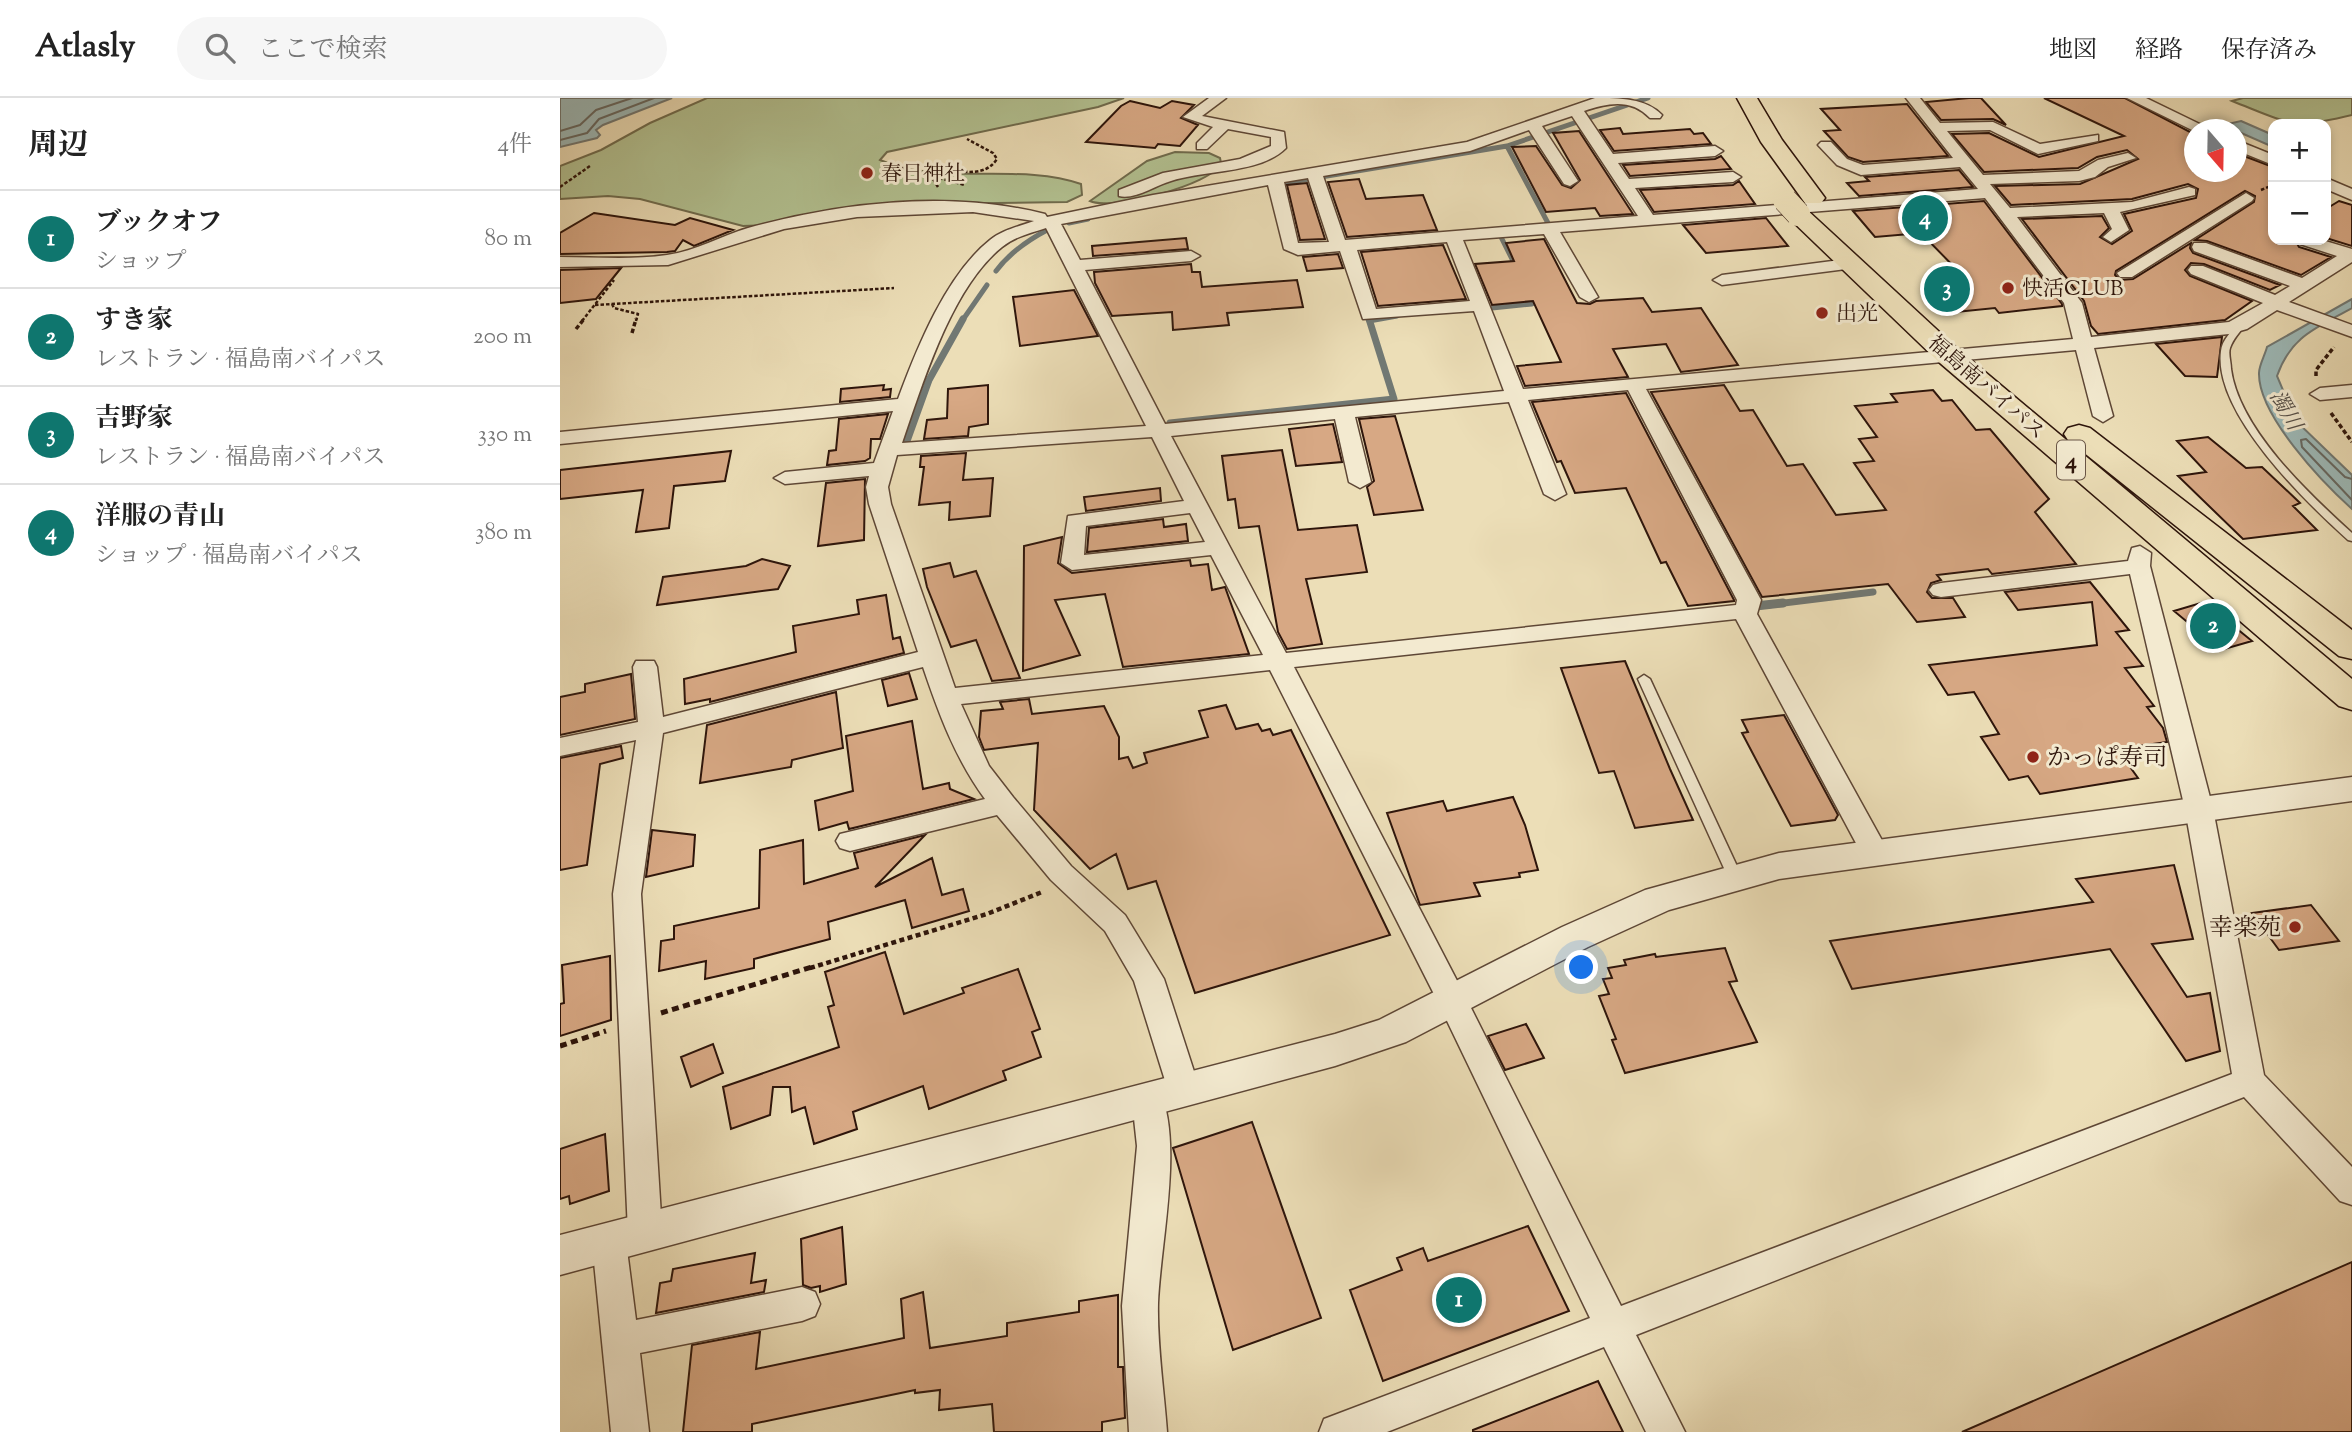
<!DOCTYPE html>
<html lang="ja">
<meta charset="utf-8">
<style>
:root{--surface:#fff;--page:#f6f6f6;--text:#222;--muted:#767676;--line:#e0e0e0;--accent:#0f766e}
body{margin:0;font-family:"Sorts Mill Goudy","Noto Serif JP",serif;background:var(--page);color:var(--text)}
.controls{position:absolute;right:21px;top:21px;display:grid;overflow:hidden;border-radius:14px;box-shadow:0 4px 10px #0003}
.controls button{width:63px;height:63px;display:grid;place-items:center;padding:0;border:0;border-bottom:2px solid var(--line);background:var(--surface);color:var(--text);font:35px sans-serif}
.compass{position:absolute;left:1624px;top:21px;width:63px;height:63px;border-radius:50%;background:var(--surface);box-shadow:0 4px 10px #0003;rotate:160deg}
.you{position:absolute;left:1022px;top:870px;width:24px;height:24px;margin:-18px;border:5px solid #fff;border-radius:50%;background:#1a73e8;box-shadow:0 0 0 10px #1a73e833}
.badge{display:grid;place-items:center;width:46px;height:46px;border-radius:50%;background:var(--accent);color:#fff;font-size:23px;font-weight:700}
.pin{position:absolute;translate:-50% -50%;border:4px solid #fff;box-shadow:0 2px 7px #0006}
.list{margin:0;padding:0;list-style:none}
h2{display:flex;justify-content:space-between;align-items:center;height:91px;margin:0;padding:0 28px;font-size:30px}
h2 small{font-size:23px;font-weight:400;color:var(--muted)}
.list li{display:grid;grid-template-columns:46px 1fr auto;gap:21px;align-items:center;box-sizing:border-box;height:98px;padding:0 28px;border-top:2px solid var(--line)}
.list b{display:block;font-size:26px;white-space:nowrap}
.list p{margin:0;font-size:23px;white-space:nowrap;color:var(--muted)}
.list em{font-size:23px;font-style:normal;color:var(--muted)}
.icon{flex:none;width:38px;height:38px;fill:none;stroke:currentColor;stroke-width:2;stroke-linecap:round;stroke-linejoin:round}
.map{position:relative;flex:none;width:1792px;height:1334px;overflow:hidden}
header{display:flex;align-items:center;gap:42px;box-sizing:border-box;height:98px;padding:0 35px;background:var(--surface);border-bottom:2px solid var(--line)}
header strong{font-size:33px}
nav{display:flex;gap:38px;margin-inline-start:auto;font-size:24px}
.search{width:490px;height:63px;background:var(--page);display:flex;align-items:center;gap:18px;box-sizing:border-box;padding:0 24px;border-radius:38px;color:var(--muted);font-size:26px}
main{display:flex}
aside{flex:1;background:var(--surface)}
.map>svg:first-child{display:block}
.green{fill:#b3c292;stroke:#706c4e;stroke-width:2}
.water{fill:#9dbab9;stroke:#717873;stroke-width:2}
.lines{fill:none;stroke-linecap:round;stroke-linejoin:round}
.shore{stroke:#666862;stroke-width:2}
.stream-far2{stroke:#717873;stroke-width:5}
.stream-far1{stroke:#717873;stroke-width:7}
.stream{stroke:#717873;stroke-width:9}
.building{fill:#d7a884;stroke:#2e150b;stroke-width:2}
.service-casing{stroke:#5e4736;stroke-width:3}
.minor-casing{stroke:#5e4736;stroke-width:3}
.tertiary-casing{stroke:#5e4736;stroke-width:3}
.trunk-casing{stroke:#2e150b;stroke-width:3}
.path-far3{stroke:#2e150b;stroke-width:2.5;stroke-dasharray:3.5 2;stroke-linecap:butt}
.path-far2{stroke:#2e150b;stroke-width:3.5;stroke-dasharray:4.5 2.5;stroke-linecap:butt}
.path-far1{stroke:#2e150b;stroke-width:4.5;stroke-dasharray:5 3.5;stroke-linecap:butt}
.path{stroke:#2e150b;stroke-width:5;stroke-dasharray:7 4.5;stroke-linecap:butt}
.service{fill:#f3ead0;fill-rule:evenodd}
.minor{fill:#f3ead0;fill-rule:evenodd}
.tertiary{fill:#f3ead0;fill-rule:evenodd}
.trunk{fill:#ecdeb7;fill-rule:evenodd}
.trunk-bridge-casing{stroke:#2e150b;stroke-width:25;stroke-linecap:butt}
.trunk-bridge{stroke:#ecdeb7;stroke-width:24}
.poi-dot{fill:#8f2418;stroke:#f3ead0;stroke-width:2.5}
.labels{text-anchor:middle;stroke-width:6;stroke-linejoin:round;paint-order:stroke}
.far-poi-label{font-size:21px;fill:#2e150b;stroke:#f3ead0;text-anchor:start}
.far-street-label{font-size:21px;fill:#2e150b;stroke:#f3ead0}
.far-water-label{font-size:21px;font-style:italic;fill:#554f48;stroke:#f3ead0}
.shield{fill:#f3ead0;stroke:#695546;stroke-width:2}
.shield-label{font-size:23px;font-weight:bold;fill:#2e150b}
.poi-label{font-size:24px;fill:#2e150b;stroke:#f3ead0;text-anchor:start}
</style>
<header>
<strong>Atlasly</strong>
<div class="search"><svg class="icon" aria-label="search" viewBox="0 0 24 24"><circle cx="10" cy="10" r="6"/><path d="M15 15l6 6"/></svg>ここで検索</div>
<nav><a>地図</a><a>経路</a><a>保存済み</a></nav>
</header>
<main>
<aside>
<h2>周辺<small>4件</small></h2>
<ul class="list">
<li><span class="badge">1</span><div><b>ブックオフ</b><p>ショップ</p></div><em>80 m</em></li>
<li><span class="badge">2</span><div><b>すき家</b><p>レストラン · 福島南バイパス</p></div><em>200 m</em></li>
<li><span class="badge">3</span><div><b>吉野家</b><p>レストラン · 福島南バイパス</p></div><em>330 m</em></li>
<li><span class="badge">4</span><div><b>洋服の青山</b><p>ショップ · 福島南バイパス</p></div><em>380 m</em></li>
</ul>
</aside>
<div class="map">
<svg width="1792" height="1334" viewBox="0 0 1792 1334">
<rect width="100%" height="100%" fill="#ecdeb7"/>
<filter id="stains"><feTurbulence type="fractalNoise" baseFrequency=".00286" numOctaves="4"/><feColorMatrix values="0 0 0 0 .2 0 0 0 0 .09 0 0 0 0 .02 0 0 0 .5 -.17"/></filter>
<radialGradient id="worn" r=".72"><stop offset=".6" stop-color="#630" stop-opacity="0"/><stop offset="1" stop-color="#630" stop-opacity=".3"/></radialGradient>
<path class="green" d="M147 0H564L538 9 327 54 320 62C382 89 458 64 521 86L522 97 507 104 351 106 209 127 183 128 80 101 48 98 0 101V68L41 52 90 25Z
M1683 0H1792V17C1732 32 1728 25 1672 3Z
M615 54 649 55 660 60 661 65C653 87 550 113 530 103L587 63Z"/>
<path class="water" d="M0 0H112L43 27 36 32 40 37 37 40 0 49Z
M1681 23 1713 37V49L1663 27Z
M1792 201V210C1756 230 1731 238 1717 278L1736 323 1792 377V411C1762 384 1698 317 1699 275 1699 267 1705 257 1707 249Z"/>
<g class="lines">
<path class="shore" d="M0 33 20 27 36 12 72 0
M0 42 27 35 39 21 94 0
M1792 381 1785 379 1746 341 1741 342 1742 349 1792 402"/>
<path class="stream-far2" d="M947 48 989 127 979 128
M725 85 947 48 1088 0
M509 125 528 121
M939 135 957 171
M436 173C450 154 468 142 489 131L493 138
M932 210 972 206 967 193
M402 223 427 187
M809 223 837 218"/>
<path class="stream-far1" d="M610 325 834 301 809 221
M347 343 369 282 403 221
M1208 507 1313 494"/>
<path class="stream" d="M1196 508 1223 505"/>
</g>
<path class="building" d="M1409 0H1421L1446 27 1433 21 1381 22 1366 4Z
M1484 0H1565L1634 36V74H1676V55L1713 69V142H1735L1739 149 1771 159 1741 177 1647 143 1635 142 1694 104 1695 98 1685 93 1556 173 1555 177 1560 182 1573 181 1631 145 1630 150 1633 155 1720 187 1710 192 1644 166 1631 165 1625 172 1630 178 1692 203 1665 222 1538 236 1531 228 1524 203 1462 121 1542 118 1549 130 1540 139 1552 146 1572 133 1564 116 1636 100 1638 91 1628 86 1572 101 1451 107 1435 88 1520 86 1578 61 1567 52 1537 59 1518 70 1424 74 1392 36 1429 35 1479 59 1564 38Z
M570 3 600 10 612 3 634 7 621 20 638 27 620 48 598 46 595 50 526 44 561 8Z
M1347 6 1388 58 1303 64 1288 59 1264 33 1280 32 1261 11Z
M1060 30 1063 36 1130 31 1134 36 1143 35 1151 46 1054 53 1040 32Z
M1019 33 1073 116 1040 118 1035 110 986 114 952 49 976 48 1002 87 1011 90 1020 82 993 35Z
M1161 58 1171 71 1070 78 1063 67 1155 61Z
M1399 72 1413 89 1299 98 1287 85 1309 83 1305 79Z
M799 81 806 101 863 97 877 132 787 139 768 84Z
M1179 83 1195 106 1094 114 1080 92 1173 87Z
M747 85 765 141 740 142 727 87Z
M1424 103 1502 206V208L1439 215 1435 210 1396 214 1365 182 1403 178 1361 135 1315 139 1293 113Z
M1779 103 1792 107V148L1766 140V111Z
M34 115 115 127 130 120 173 132 134 148 123 142 115 153 107 154 0 156V135Z
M1206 120 1228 148 1146 155 1123 127Z
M626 140 628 151 533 158 532 148Z
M984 141 1017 205 1030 206 1036 203 1083 200 1092 214 1141 210 1178 267 1121 274 1106 246 1053 251 1068 279 965 288 957 268 1001 264 973 203 932 207 915 166 954 163 946 145Z
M883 147 906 201 818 208 801 154Z
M778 156 783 170 747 173 743 159Z
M631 166 632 174H640L642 189 737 182 743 209 667 215 669 227 613 232 612 214 552 218 535 185 534 174Z
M61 170 36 201 0 205V172Z
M514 192 538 238 460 248 453 199Z
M1662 239 1657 279 1625 278 1596 246Z
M324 287 323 292 331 291 330 299 280 304 281 291Z
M428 287V326L409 329 408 338 364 341 367 322 387 320 388 291Z
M1164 287 1180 313 1193 312 1227 368 1243 366 1276 417 1326 412 1294 365 1314 363 1299 341 1317 339 1295 308 1337 304 1331 296 1373 292 1382 303 1392 302 1416 332 1430 331 1489 401 1475 414 1516 466 1432 476 1428 471 1377 477 1381 482 1371 485 1367 494 1372 500H1393L1405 519 1357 524 1328 486 1202 499 1091 294Z
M1066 295 1174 502V503L1128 508 1106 464 1101 465 1066 390 1015 395 1001 363 997 364 972 304Z
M328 316 320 341H311L310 360 305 363 267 367 269 353 276 352 279 321Z
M835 318 863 412 814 417 807 389 814 383 799 321Z
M773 326 782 364 736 368 729 331Z
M1648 339 1686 370 1702 369 1740 405 1733 408 1757 432 1683 441 1618 378 1646 374 1617 343Z
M722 352 738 432 797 427 807 474 746 481 762 546 727 551 718 534 699 428 679 430 675 401 668 402 662 358Z
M171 353 165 383 114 388 109 430 76 434 83 392 0 401V372Z
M406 355 403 382 433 380 430 418 389 422 390 404 359 407 364 369H360L361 358Z
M305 381 304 442 258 448 266 385Z
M600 390 601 403 526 413 524 399Z
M603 421 604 429 626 426 628 443 527 454 529 430Z
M502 439 498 465 512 475 630 462 631 468 648 466 652 492 665 489 689 556 563 569 545 496 495 502 520 557 463 573 464 448Z
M202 461 230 468 218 491 97 507 103 479 186 468Z
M390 465 394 479 416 473 460 580 432 583 416 542 391 549 367 489 363 471Z
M1530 484 1569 532 1556 534 1583 568 1565 570 1594 608 1587 609 1603 630 1607 644 1557 651 1578 680 1480 696 1468 678 1449 682 1421 639 1439 636 1414 594 1388 597 1369 567 1537 547 1532 504 1458 512 1445 494Z
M326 497 333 541 340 539 344 555 150 604V601L125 606 124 581 236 554 233 528 299 516 297 502Z
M1644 504 1692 543 1661 552 1614 513Z
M1065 563 1110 671 1133 722 1075 730 1054 673 1039 675 1001 570Z
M349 575 357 601 328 608 322 582Z
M71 576 75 621 0 637V599L25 594V586Z
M276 594 283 650 232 662 231 669 140 685 147 627Z
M469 601 472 616 544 608 559 639V661L568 659 573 670 587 665 584 655 648 639 639 613 666 607 676 631 698 626 702 633 710 631 713 637 731 632 830 837 635 895 596 783 568 791 556 756 530 771 474 712 478 645 424 652 419 639 421 613 443 611 440 604Z
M1224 617 1278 717 1275 722 1231 728 1182 635 1188 634 1182 622Z
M352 623 363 691 389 685 390 691 414 701 289 731 287 724 259 732 255 703 293 693 286 638Z
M61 648 63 660 40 666 27 767 0 772V660Z
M953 699 965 727 978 772 959 775 960 779 914 785 920 798 860 807 827 715 883 703 887 713Z
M92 732 135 737 133 768 86 779Z
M365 737 315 789 372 760 382 797 403 791 409 813 352 830 345 802 268 824 270 841 194 861V870L145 881 146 863 99 873 101 843 114 841V828L199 810 200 752 243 742 244 786 298 770 294 755Z
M1614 767 1633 841 1592 846 1627 899 1650 895 1660 953 1626 963 1550 851 1292 891 1270 843 1533 804 1516 781Z
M1751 807 1779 843 1719 852 1692 815Z
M1165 850 1177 883 1169 884 1197 944 1065 975 1052 942 1056 941 1039 898 1049 896 1043 881 1052 880 1048 870 1066 867 1064 862 1095 856 1096 859Z
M325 854 344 916 404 895 402 890 458 871 480 931 472 934 481 959 443 973 446 982 369 1011 363 988 293 1014 297 1031 254 1046 245 1009 232 1014 230 989H213L210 1017 171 1031 163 989 279 949 268 909 274 907 265 874Z
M50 858 51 922 0 938V906L4 905 2 867Z
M966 926 984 960 945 972 928 938Z
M153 946 163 975 131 989 121 959Z
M692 1024 761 1220 673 1252 613 1050Z
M45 1036 49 1093 10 1106 9 1098 0 1101V1051Z
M968 1128 1009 1213 823 1283 790 1192 842 1172 837 1160 863 1150 868 1163Z
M282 1129 286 1186 260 1194V1188L251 1190 243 1187 241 1141Z
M195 1155 191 1185 206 1182 204 1194 96 1215 100 1185 111 1183 113 1171Z
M1792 1164V1334H1402Z
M363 1194 370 1250 447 1238V1225L519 1214V1203L558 1197V1269H563L565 1320 542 1324V1334H434L432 1306 379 1312 380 1292 355 1295V1292L192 1326V1334H123L132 1247 200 1234 196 1271 344 1240 341 1201Z
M1038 1283 1063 1334H913V1332Z"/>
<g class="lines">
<g class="service-casing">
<path id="service" d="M1678 225 1685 227C1680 234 1673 241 1670 250 1668 256 1671 264 1671 271 1679 331 1749 396 1792 435V443L1788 442C1746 404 1653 315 1661 253 1662 242 1672 233 1678 225Z
M1084 577 1090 581 1182 779 1180 782H1170L1168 779 1078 581Z"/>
</g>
<g class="minor-casing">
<path id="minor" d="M649 0H666L642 18 724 34 726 50C700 76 644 72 611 83 596 87 575 102 559 98V92L603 75 680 61 711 48V39L668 31 647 51H637V45L653 29 623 19Z
M1035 0C1060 0 1086 0 1102 17L1100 20H1090C1071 0 1048 5 1024 13L1053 56 1155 48 1163 53 1155 58 1058 65 1069 81 1173 74 1181 79 1173 84 1075 90 1093 117 1418 91 1400 69 1301 77 1277 67 1258 47 1261 44H1271L1287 61 1303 67 1393 60 1346 0H1360L1380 25 1433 24 1480 46 1538 37V43L1478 56 1430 32 1387 33 1423 77 1519 73 1538 62 1568 55 1576 60 1548 69 1535 79 1519 83 1430 86 1450 110 1572 104 1629 89 1635 91V97L1560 114 1569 132 1551 144 1543 139 1552 131 1544 115 1457 119 1522 205 1531 239 1669 224 1703 205 1631 176 1628 172 1631 168H1643L1715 197 1730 188 1634 153 1632 149 1634 145H1646L1742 180 1777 158 1740 146 1738 142H1762L1792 151V164L1729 204 1792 227V239L1717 212 1687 231 1669 236 1534 250 1553 318 1543 324 1533 318 1516 252 1086 291 1201 502 1197 516 1329 755 1325 762 1315 765 1305 762 1176 521 734 569 906 900 1061 1208 1672 976 1625 711 1570 476 1381 499 1373 497 1369 492 1373 487 1381 485 1568 463 1572 450 1580 448 1591 455 1590 468 1653 711 1704 977 1792 1069V1107L1780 1103 1684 999 1076 1237 1125 1334H1086L1044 1249 827 1334H759L764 1321 1030 1220 876 900 710 572 401 606 429 668 453 699 511 768 565 817 604 881 640 992 635 1001 624 1005 613 1001 608 992 574 883 545 833 491 782 437 717 290 753 280 750 276 743 280 736 425 701C395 660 379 616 363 569L103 635 81 796 102 1134 97 1145 85 1150 73 1145 68 1134 53 796 76 642 0 658V640L78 624 73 569 76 563H94L97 569 103 619 358 554 309 406 306 389 309 378 225 386 214 380 225 374 314 365 333 313 0 346V334L338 301C357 250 386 177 430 142 442 132 460 128 474 123L413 114 297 119 224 131 108 167 0 169V159C36 159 72 162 107 157 136 153 161 138 188 130 282 104 390 92 485 116L487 119 593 97 907 44ZM1012 18 1078 118 785 142 763 78 910 53 969 32 1004 86 1010 88 1018 83 982 28ZM748 80 769 144 738 145 724 84ZM708 87 724 151 738 157 780 153 803 221 914 213 944 293 605 326 525 172 631 163 640 158 631 153 520 162 501 126ZM1425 100 1504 205 1513 241 963 291 903 142 984 136 1020 199 1029 204 1038 199 1000 134ZM486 130 586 328 342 345C363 285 391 190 442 149 454 139 471 135 486 130ZM887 144 910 203 816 211 797 152ZM1068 292 1177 502 1176 507 726 555 611 338 775 321 789 384 800 390 811 384 795 319 949 304 984 396 995 402 1006 396 968 302ZM592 339 624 403 508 418 501 465 512 472 651 457 703 557 395 590 331 406 328 389 337 357ZM630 415 645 444 524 457 526 428Z
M1567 0H1586L1652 32 1634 33Z
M1676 42 1713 57V67L1676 52Z
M1766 80 1792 91V102L1766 91Z
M1686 95 1694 100 1692 103 1572 179H1560L1557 175Z
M1288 161 1297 166 1294 170 1162 187 1153 182 1162 177Z
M1792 287V299L1760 302 1750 296 1760 290Z
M588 988 599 992C624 1042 600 1148 598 1205 597 1247 604 1292 607 1334H569L562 1208 577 1048 572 1002 577 992Z
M49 1128 61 1133 66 1144 76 1222 242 1189 255 1194 260 1206 255 1218 242 1223 80 1255 89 1334H51L32 1144 37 1133Z"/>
</g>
<g class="tertiary-casing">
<path id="tertiary" d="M1792 679V703L1219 781 1109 812 1028 849 846 944 775 968 0 1177V1137L775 936 819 922 1002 829 1085 792 1219 755Z"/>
</g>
<g class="trunk-casing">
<path id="trunk" d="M1177 0H1197L1222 42 1265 100 1261 105H1245L1201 44Z
M1238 109 1246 111 1400 253 1792 581V612L1779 608 1380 265 1230 121 1226 116 1230 111Z
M1519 327 1530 330 1792 532V561L1779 558 1508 342 1504 336 1508 330Z"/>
</g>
<path class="path-far3" d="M342 70 405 87
M0 89 30 68
M378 89 373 81 378 74C399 70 423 82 437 61L433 55 407 41
M1701 92 1713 87
M52 206 54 210 78 216 76 223
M35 207 334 190
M22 223 54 182"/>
<path class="path-far2" d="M16 231 24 221
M72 235 76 221
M1756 278V272L1774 249
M1771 315 1792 344"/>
<path class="path-far1" d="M250 870 427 816 482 794"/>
<path class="path" d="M101 915 255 868
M0 948 46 933"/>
<use href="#service" class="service"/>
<use href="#minor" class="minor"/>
<use href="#tertiary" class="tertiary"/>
<use href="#trunk" class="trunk"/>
<g class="trunk-bridge-casing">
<path id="trunk-bridge" d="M1225 102 1238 116"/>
</g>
<use href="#trunk-bridge" class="trunk-bridge"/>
</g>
<g class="poi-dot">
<circle cx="307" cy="75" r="7"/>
<circle cx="1448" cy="190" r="7"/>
<circle cx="1262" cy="215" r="7"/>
<circle cx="1473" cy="659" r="7"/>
<circle cx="1735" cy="829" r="7"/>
</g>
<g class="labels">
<g class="far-poi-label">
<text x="321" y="82">春日神社</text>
<text x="1462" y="197">快活CLUB</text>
<text x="1276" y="222">出光</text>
</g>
<g class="far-street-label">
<text transform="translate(1427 289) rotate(41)" y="7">福島南バイパス</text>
</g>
<g class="far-water-label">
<text transform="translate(1726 312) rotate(60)" y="7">濁川</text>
</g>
<rect class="shield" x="1497" y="342.5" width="28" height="39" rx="5"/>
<g class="shield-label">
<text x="1511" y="370">4</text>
</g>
<g class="poi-label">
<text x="1487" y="667">かっぱ寿司</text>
<text x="1721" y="837" text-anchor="end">幸楽苑</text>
</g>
</g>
<rect width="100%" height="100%" filter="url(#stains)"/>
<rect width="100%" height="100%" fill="url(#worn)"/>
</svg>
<div class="controls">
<button>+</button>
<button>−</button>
</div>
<svg class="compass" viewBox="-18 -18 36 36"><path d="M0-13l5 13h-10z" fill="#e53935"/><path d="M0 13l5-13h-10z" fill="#767676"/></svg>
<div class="you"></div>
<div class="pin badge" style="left:899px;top:1202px">1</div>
<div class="pin badge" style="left:1653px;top:528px">2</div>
<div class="pin badge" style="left:1387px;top:191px">3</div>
<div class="pin badge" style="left:1365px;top:120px">4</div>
</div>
</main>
